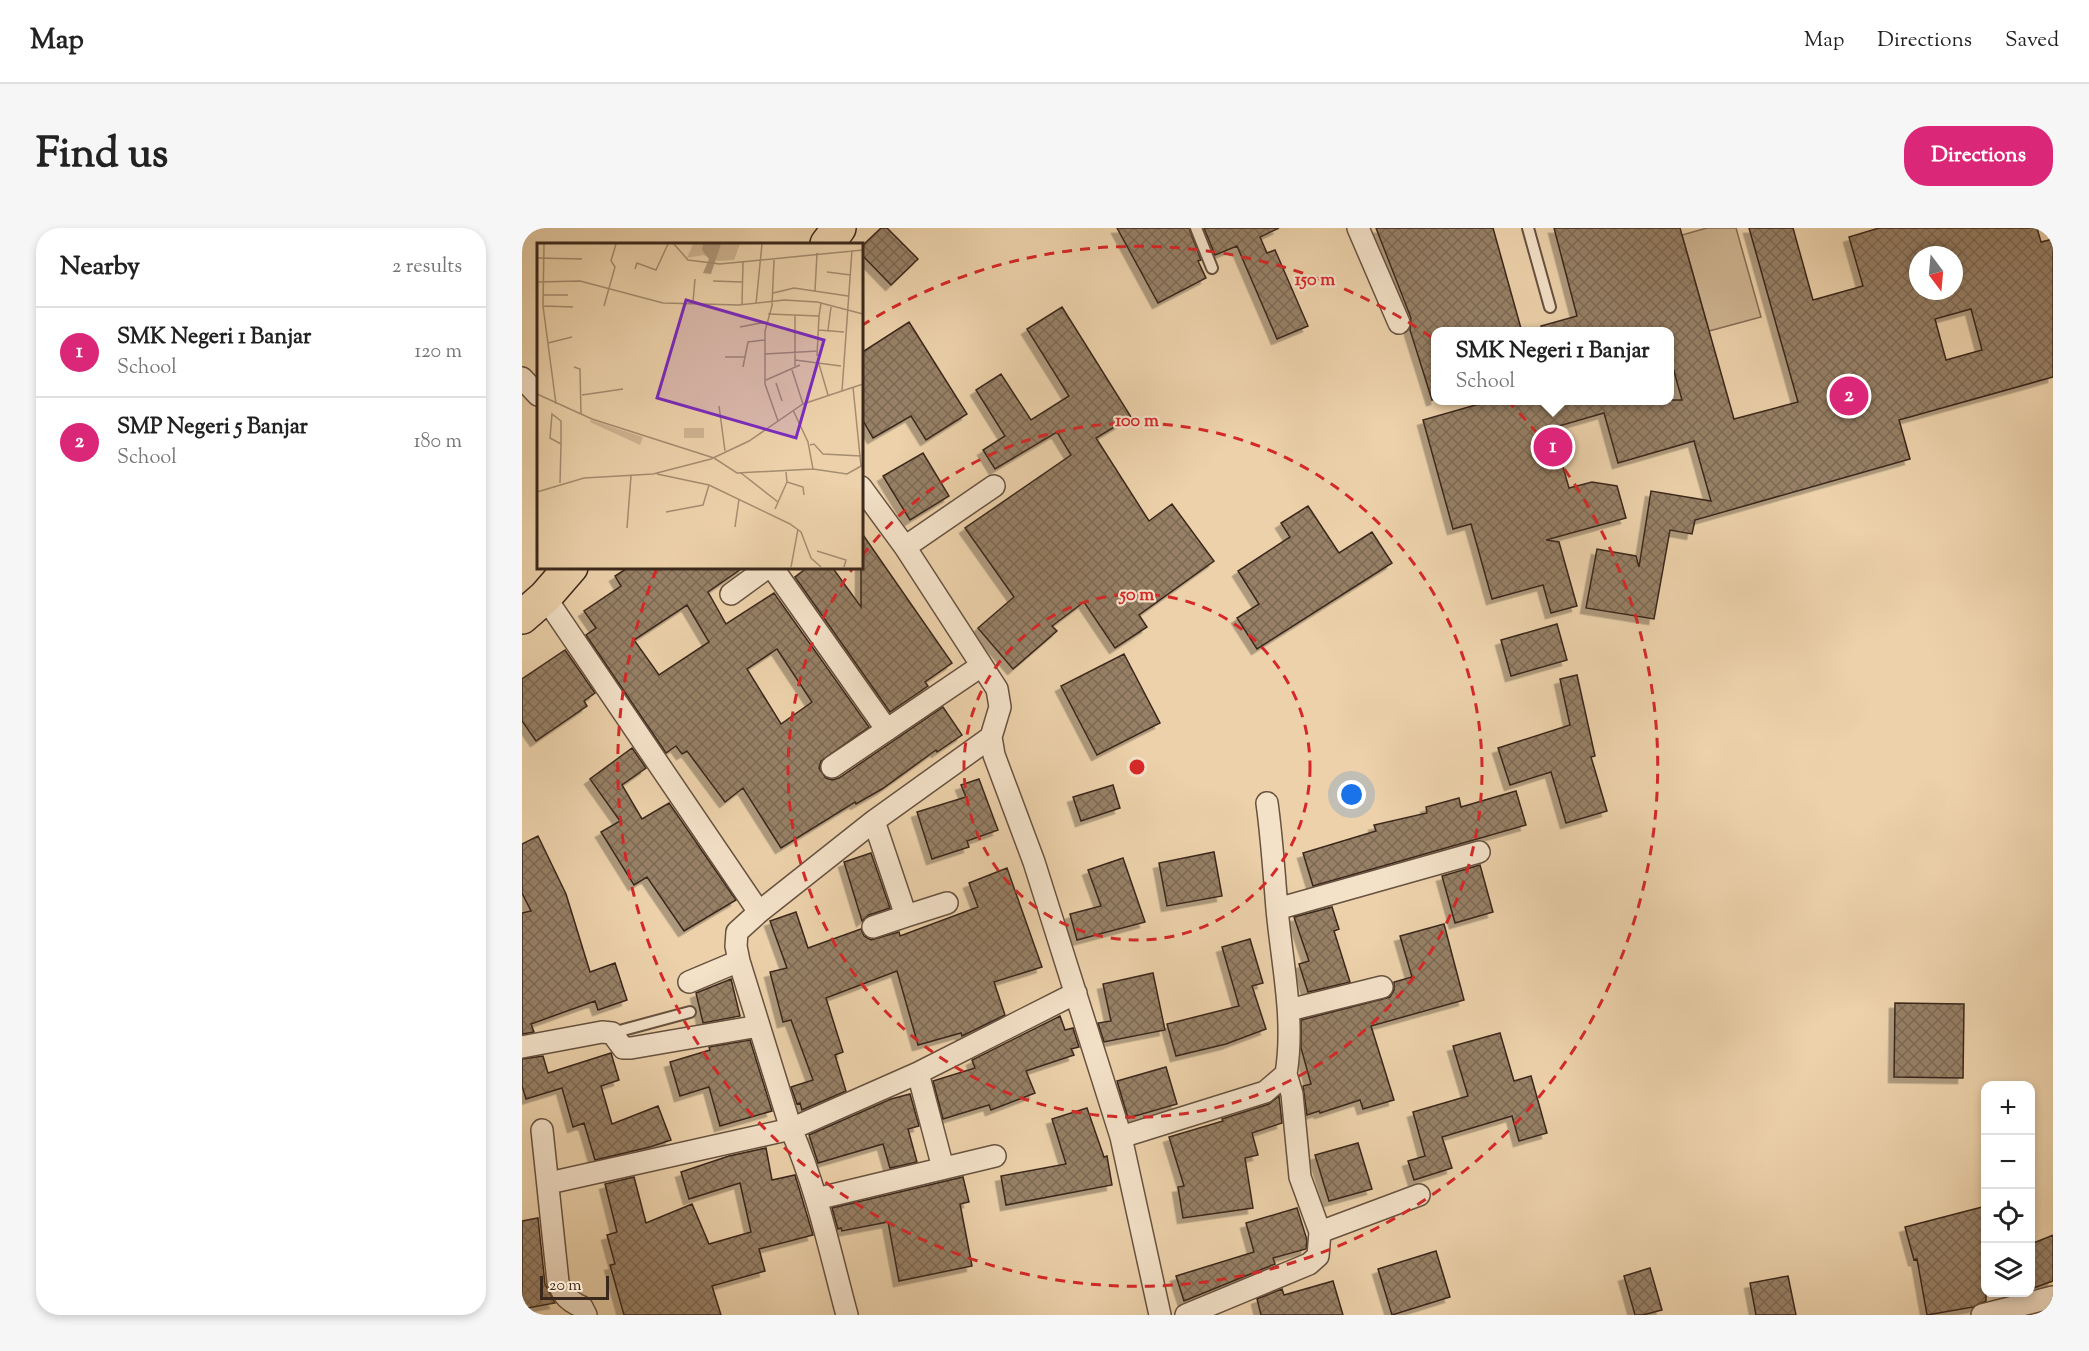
<!DOCTYPE html>
<meta charset="utf-8">
<style>
:root{--surface:#fff;--page:#f6f6f6;--text:#222;--muted:#767676;--line:#e0e0e0;--accent:#db2777}
body{margin:0;font-family:"Sorts Mill Goudy",serif;background:var(--page);color:var(--text)}
.controls{position:absolute;right:18px;bottom:18px;display:grid;overflow:hidden;border-radius:12px;box-shadow:0 3px 9px #0003}
.controls button{width:54px;height:54px;display:grid;place-items:center;padding:0;border:0;border-bottom:2px solid var(--line);background:var(--surface);color:var(--text);font:30px sans-serif}
.compass{position:absolute;left:1387px;top:18px;width:54px;height:54px;border-radius:50%;background:var(--surface);box-shadow:0 3px 9px #0003;rotate:164deg}
.scale{position:absolute;left:18px;bottom:15px;width:69px;box-sizing:border-box;padding-left:6px;border:3px solid #3b281c;border-top:0;font-size:16px;line-height:21px;white-space:nowrap;color:#3b281c;-webkit-text-stroke:4px #f3e1c8;paint-order:stroke}
.you{position:absolute;left:830px;top:567px;width:21px;height:21px;margin:-15px;border:4px solid #fff;border-radius:50%;background:#1a73e8;box-shadow:0 0 0 9px #1a73e833}
.badge{display:grid;place-items:center;width:39px;height:39px;border-radius:50%;background:var(--accent);color:#fff;font-size:20px;font-weight:700}
.pin{position:absolute;translate:-50% -50%;border:3px solid #fff;box-shadow:0 2px 6px #0006}
.popup{position:absolute;left:909px;top:99px;width:243px;height:78px;box-sizing:border-box;display:grid;place-content:center;border-radius:12px;background:var(--surface);filter:drop-shadow(0 2px 4px #0005);font-size:20px;white-space:nowrap;color:var(--muted)}
.popup b{font-size:22px;color:var(--text)}
.popup::after{content:'';position:absolute;left:50%;top:100%;margin-left:-12px;border:12px solid transparent;border-top-color:var(--surface)}
.list{margin:0;padding:0;list-style:none}
h2{display:flex;justify-content:space-between;align-items:center;height:78px;margin:0;padding:0 24px;font-size:26px}
h2 small{font-size:20px;font-weight:400;color:var(--muted)}
.list li{display:grid;grid-template-columns:39px 1fr auto;gap:18px;align-items:center;box-sizing:border-box;height:90px;padding:0 24px;border-top:2px solid var(--line)}
.list b{display:block;font-size:22px;white-space:nowrap}
.list p{margin:0;font-size:20px;white-space:nowrap;color:var(--muted)}
.list em{font-size:20px;font-style:normal;color:var(--muted)}
.icon{flex:none;width:33px;height:33px;fill:none;stroke:currentColor;stroke-width:2;stroke-linecap:round;stroke-linejoin:round}
.map{position:relative;flex:none;width:1531px;height:1087px;overflow:hidden;border-radius:24px}
header{display:flex;align-items:center;gap:36px;box-sizing:border-box;height:84px;padding:0 30px;background:var(--surface);border-bottom:2px solid var(--line)}
header strong{font-size:28px}
nav{display:flex;gap:33px;margin-inline-start:auto;font-size:21px}
.intro{display:flex;align-items:center;justify-content:space-between;box-sizing:border-box;height:144px;padding:0 36px}
h1{margin:0;font-size:42px}
.button{padding:15px 27px;border-radius:24px;background:var(--accent);color:#fff;font-size:21px;font-weight:700}
main{display:flex;gap:36px;padding:0 36px}
aside{flex:1;background:var(--surface);border-radius:24px;box-shadow:0 3px 9px #0003}
.map>svg:first-child{display:block}
.garden{fill:#ceb492;stroke:#846e57;stroke-width:1.5}
.building{fill:url(#building-cross-hatch);stroke:#3b281c;stroke-width:1.5;fill-rule:evenodd;filter:url(#shadow)}
.lines{fill:none;stroke-linecap:round;stroke-linejoin:round}
.service-casing{stroke:#675240;stroke-width:14}
.minor-casing{stroke:#675240;stroke-width:24}
.primary-casing{stroke:#3b281c;stroke-width:36}
.service{stroke:#f3e1c8;stroke-width:10}
.minor{stroke:#f3e1c8;stroke-width:21}
.primary{stroke:#ecd1aa;stroke-width:33}
.ring{fill:none;stroke:#d62828;stroke-width:3;stroke-dasharray:10 8}
.inset-road{fill:none;stroke:#a58d71;stroke-width:1.5}
.view{fill:#7b2cbf;fill-opacity:0.15;stroke:#7b2cbf;stroke-width:3}
.inset-edge{fill:none;stroke:#3b281c;stroke-width:3}
.centre{fill:#d62828;stroke:#f3e1c8;stroke-width:3}
.ring-label{font-size:18px;text-anchor:middle;font-weight:bold;fill:#d62828;stroke:#f3e1c8;stroke-width:4.5;stroke-linejoin:round;paint-order:stroke}
</style>
<header>
<strong>Map</strong>
<nav><a>Map</a><a>Directions</a><a>Saved</a></nav>
</header>
<div class="intro"><h1>Find us</h1><a class="button">Directions</a></div>
<main>
<aside>
<h2>Nearby<small>2 results</small></h2>
<ul class="list">
<li><span class="badge">1</span><div><b>SMK Negeri 1 Banjar</b><p>School</p></div><em>120 m</em></li>
<li><span class="badge">2</span><div><b>SMP Negeri 5 Banjar</b><p>School</p></div><em>180 m</em></li>
</ul>
</aside>
<div class="map">
<svg width="1531" height="1087" viewBox="0 0 1531 1087">
<defs>
<pattern id="building-cross-hatch" width="8" height="8" patternUnits="userSpaceOnUse" patternTransform="scale(1.5)"><rect width="8" height="8" fill="#978066"/><path d="M0 0l8 8M0 8l8-8" fill="none" stroke="#7c6953"/></pattern>
<filter id="shadow"><feDropShadow dx="-5.5" dy="5.5" stdDeviation="0" flood-color="#0004"/></filter>
</defs>
<rect width="100%" height="100%" fill="#ecd1aa"/>
<filter id="stains"><feTurbulence type="fractalNoise" baseFrequency=".00333" numOctaves="4"/><feColorMatrix values="0 0 0 0 .2 0 0 0 0 .09 0 0 0 0 .02 0 0 0 .5 -.17"/></filter>
<radialGradient id="worn" r=".72"><stop offset=".6" stop-color="#630" stop-opacity="0"/><stop offset="1" stop-color="#630" stop-opacity=".3"/></radialGradient>
<path class="garden" d="M1185 0H1214L1239 89 1187 103 1160 7Z"/>
<path class="building" d="M359 0H365L396 31 369 57 339 26V19Z
M595 0H667L679 32 676 33 684 50 636 75Z
M682 0H757L738 9 745 25 753 22 786 98 755 111 715 18 693 27Z
M854 0H971L1000 104H914V171L910 172 888 102 889 90Z
M1032 0H1158L1212 191 1276 174 1227 0H1271L1291 72 1341 58 1327 9 1357 0H1515L1519 14 1531 11V149L1377 192 1388 231 1173 292 1170 306 1148 302 1132 391 1064 380 1075 321 1114 328 1117 339 1129 263 1189 273 1172 213 1096 235 1082 185 1030 200 1047 260 1070 254 1095 258 1104 290 1024 312 1037 314 1055 378 1029 385 1021 357 970 371 949 296 931 301 901 192 971 172H1160L1148 129V104H1020L1019 98 1055 88ZM1396 27H1432V63H1396ZM1449 81 1460 122 1424 132 1413 91Z
M540 79 609 189 574 210 627 293 650 276 692 333 617 387 625 399 593 420 562 374 530 398 535 403 491 441 456 400 492 369 443 300 549 227 535 204 473 241 461 222 483 208 454 162 479 146 509 192 547 168 505 101Z
M387 94 445 186 404 212 389 188 351 210 339 189V125Z
M401 225 427 268 388 292 361 248Z
M786 278 817 325 850 304 870 335 735 421 715 390 737 376 716 343 768 309 759 295Z
M339 304 430 435 403 454 406 458 368 484 273 349 286 339H310L339 379Z
M107 339H222L186 364 204 396 252 365 347 499 299 533 297 540 304 550 310 552 317 550 421 479 440 507 415 524 414 522 360 561 334 576 333 574 259 620 221 560 203 574 165 523 160 526 154 518 144 525 64 407 74 400 62 383 99 358 93 348ZM165 377 187 414 137 447 112 412ZM255 421 290 474 259 496 225 441Z
M1035 396 1045 432 989 448 979 412Z
M43 422 73 465 62 473 65 478 14 513 0 493V451Z
M602 426 638 495 575 527 539 458Z
M1055 447 1073 528 1069 529 1085 583 1044 595 1029 544 988 557 976 520 1048 497 1038 451Z
M110 520 124 540 100 557 120 591 147 575 214 672 162 703 125 649 112 657 79 604 98 593 68 551Z
M457 551 476 602 445 613 447 619 410 631 395 584 444 569 439 557Z
M591 557 598 580 559 593 551 569Z
M994 563 1004 597 791 658 781 625 854 603 852 597 905 585 904 579 937 570 939 579Z
M16 608 44 666 68 744 93 735 105 772 76 782 73 773 9 796 12 804 0 806V685L9 683 0 665V616Z
M692 624 700 668 645 678 637 635Z
M349 625 368 680 347 687 340 693 322 634Z
M601 630 623 694 555 712 548 686 579 678 566 642Z
M958 637 971 684 933 695 920 648Z
M485 640 520 739 472 754 483 787 440 808 439 805 396 817 375 743 304 770 321 824 313 827 324 863 280 882 278 875 275 876 269 859 291 852 269 792 261 794 248 744 265 740 248 693 274 684 286 720 339 701 342 708 349 712 377 704 378 708 456 679 447 655Z
M810 679 817 701 812 703 828 754 786 764 777 736 787 733 772 689Z
M922 696 942 772 849 798 872 872 841 881 838 872 798 885 797 883 785 887 781 858 789 856 779 820V792L868 769 872 762V754L890 749 878 708Z
M728 711 741 755 730 758 744 801 704 816 654 828 645 796 717 778 700 719Z
M631 745 643 802 582 814 576 795 589 793 581 756Z
M209 751 218 788 181 795 174 765Z
M1373 775 1442 776 1441 850 1372 849Z
M538 788 543 802 551 800 557 819 549 821 552 827 504 843 513 865 469 882 467 877 421 891 411 853 453 840 450 832Z
M978 805 992 853 1009 848 1025 905 997 913 990 888 920 909 930 940 892 952 886 933 903 928 891 884 946 868 931 818Z
M228 812 250 883 198 898 187 859 158 868 148 834 188 822 187 819Z
M89 825 97 852 79 858 90 896 136 878 149 912 128 919 73 932 62 895 51 899 40 860 4 871 0 858V831L21 828 26 845Z
M644 839 655 876 606 890 595 853Z
M388 866 397 898 386 901 395 934 368 940 361 916 296 935 287 907 369 871Z
M757 868 760 895 730 905 736 927 723 930 731 980 661 990 656 959 662 958 647 909 701 893 700 891 747 876Z
M565 880 582 929 585 928 590 957 484 977 479 948 544 936 530 891Z
M836 915 850 961 807 973 793 927Z
M244 920 250 952 273 947 291 1007 237 1021 243 1043 190 1058 199 1087H102L88 1037 93 1036 85 1007 95 1004 83 956 112 949 124 995 170 976 187 1016 229 1004 218 955 167 971 159 944 207 928Z
M441 949 447 974 438 976 450 1038 377 1053 366 994 320 1003 319 1000 316 1001 310 980Z
M1464 978V1073L1451 1079 1405 1087 1395 1031 1392 1032 1383 999Z
M775 980 785 1012 784 1021 751 1030 753 1036 662 1073 654 1048 732 1024 724 995Z
M16 990 23 1056 33 1075 0 1081V993Z
M1531 1007V1053L1509 1061V1016Z
M914 1023 928 1069 870 1087 856 1041Z
M1128 1040 1140 1082 1121 1087H1113L1102 1048Z
M1266 1048 1274 1087H1234L1228 1055Z
M811 1053 821 1087H739L735 1071 760 1061 762 1067Z"/>
<g class="lines">
<g class="service-casing">
<path id="service" d="M674 0 690 40
M1006 0 1028 79
M90 805 168 784"/>
</g>
<g class="minor-casing">
<path id="minor" d="M836 0 877 95
M0 150 16 167
M339 259 383 319 475 461 478 479 469 509 472 527 512 634 599 909 638 1087
M383 319 472 258
M250 339 365 502
M209 366 246 339
M23 369 237 684
M310 539 459 438
M352 593 384 688 425 675
M755 681 957 624
M351 699 384 688
M217 733 269 901C295 961 308 1024 325 1087
M167 754 217 733 214 718 215 704 237 684 352 593 469 509
M767 782 860 759
M0 819 80 804 90 805 101 820H109L237 798
M396 845 421 940
M764 846 770 866 778 949 798 1004
M20 902 36 1054C41 1068 47 1073 60 1079L64 1087
M599 909 743 864 764 846C773 791 760 736 755 681 752 645 750 611 745 575
M27 955 269 901 396 845 554 765
M294 971 473 928
M664 1087 787 1036 796 1028 798 1004 897 967
M1460 1087 1531 1069"/>
</g>
<g class="primary-casing">
<path id="primary" d="M305 16 317 0
M0 389 23 369 49 339"/>
</g>
<use href="#service" class="service"/>
<use href="#minor" class="minor"/>
<use href="#primary" class="primary"/>
</g>
<g class="ring">
<circle cx="615" cy="539" r="173"/>
<path d="M340 328A347 347 0 1 1 331 340"/>
<path d="M339 98A520 520 0 1 1 135 340"/>
</g>
<g transform="translate(15 15)">
<rect width="326" height="326" fill="#ecd1aa"/>
<path d="M156 1H203L197 17 181 18 166 12 150 15Z" fill="#ceb492"/>
<path d="M54 177 106 194 103 202 53 179Z" fill="#ceb492"/>
<path d="M147 185H167V195H147Z" fill="#ceb492"/>
<path d="M166 1H184L174 31 166 30 172 16 165 7Z" fill="#b0987a"/>
<path class="inset-road" d="M7 1 6 63 19 161M137 1 151 17 183 21 326 7M0 15 45 16M237 17 235 63 228 88V141L241 178M98 26 100 20 119 27 131 1M290 29 314 32M176 38 205 39M0 39 43 38 126 60 202 62 247 57 280 59 326 71M278 48 280 10M236 50 257 45 311 53M6 52H31M156 59 158 36M219 61 225 1M205 62 206 19M6 63 36 64M67 63 78 24 74 18 79 1M231 71 282 73 284 60M258 73V123M203 84 229 79M282 87 307 89M291 87 294 64M11 100 35 94M228 111 281 108M280 113 282 73M188 114H208M258 117 304 123M282 121 291 152M37 124 43 126 44 171M206 124 211 99 228 97M255 127 266 161M229 137 263 122M239 140 245 158M316 144 324 223M305 148 315 7M0 151 55 176 177 215 200 230 276 226 310 231 326 222M45 152 86 146M182 163 188 208M256 167 271 199 276 226M273 202 277 201 286 211 324 213M204 230 241 259M120 231 172 242 253 281 264 289 274 315 284 324M250 239 266 244 267 252M23 240 24 201V178L15 171 13 195 24 201M0 249 47 235 116 231 174 216 212 198 266 161 326 141M238 266 250 239 249 229M129 269 166 262 172 242M198 284 202 256M90 285 94 233M280 308 309 317 307 324M254 324 261 286"/>
<path class="view" d="M149 57 287 97 259 195 120 155Z"/>
<rect width="326" height="326" class="inset-edge"/>
</g>
<circle cx="615" cy="539" r="9" class="centre"/>
<g class="ring-label">
<text x="793" y="57">150 m</text>
<text x="615" y="198">100 m</text>
<text x="615" y="372">50 m</text>
</g>
<rect width="100%" height="100%" filter="url(#stains)"/>
<rect width="100%" height="100%" fill="url(#worn)"/>
</svg>
<div class="controls">
<button>+</button>
<button>−</button>
<button><svg class="icon" aria-label="locate" viewBox="0 0 24 24"><circle cx="12" cy="12" r="6"/><path d="M12 2v4M12 18v4M2 12h4M18 12h4"/></svg></button>
<button><svg class="icon" aria-label="layers" viewBox="0 0 24 24"><path d="M12 4l9 5-9 5-9-5zM3 14l9 5 9-5"/></svg></button>
</div>
<svg class="compass" viewBox="-18 -18 36 36"><path d="M0-13l5 13h-10z" fill="#e53935"/><path d="M0 13l5-13h-10z" fill="#767676"/></svg>
<div class="scale">20 m</div>
<div class="you"></div>
<div class="pin badge" style="left:1031px;top:219px">1</div>
<div class="popup"><b>SMK Negeri 1 Banjar</b>School</div>
<div class="pin badge" style="left:1327px;top:168px">2</div>
</div>
</main>
